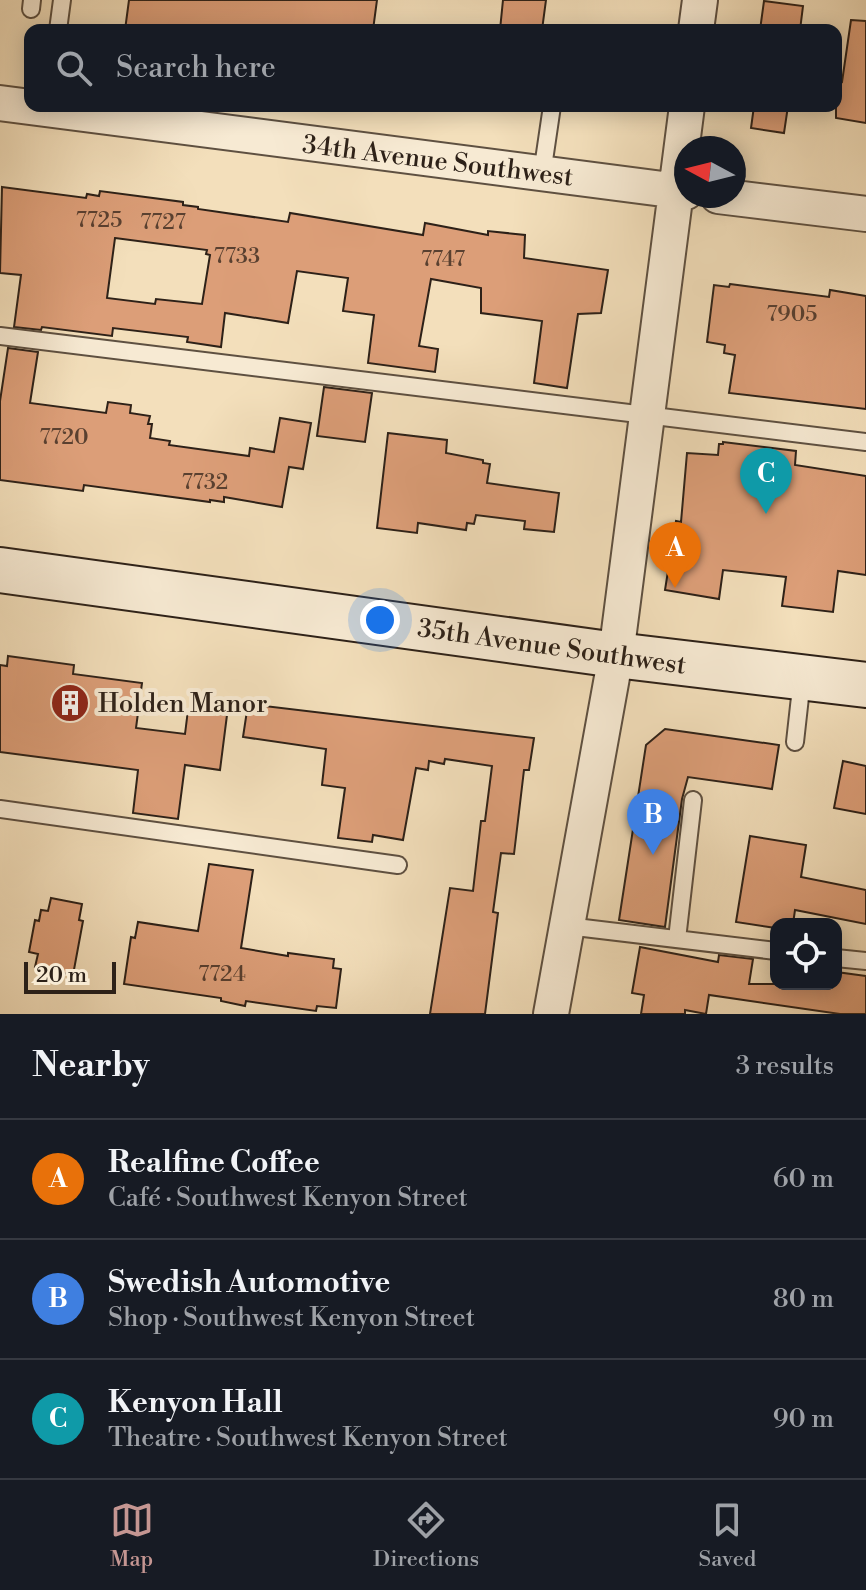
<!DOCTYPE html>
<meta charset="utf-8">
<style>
:root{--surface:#171b24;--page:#242831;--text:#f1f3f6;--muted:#9ea1a6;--line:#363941;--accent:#c59692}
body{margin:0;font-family:"Libre Bodoni",serif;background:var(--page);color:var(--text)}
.controls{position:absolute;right:24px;bottom:24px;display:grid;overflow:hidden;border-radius:16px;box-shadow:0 4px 20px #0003}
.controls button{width:72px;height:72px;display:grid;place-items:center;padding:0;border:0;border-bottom:2px solid var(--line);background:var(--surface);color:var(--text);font:40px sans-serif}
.compass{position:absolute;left:674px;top:136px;width:72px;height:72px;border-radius:50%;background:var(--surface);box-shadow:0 4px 20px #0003;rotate:277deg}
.scale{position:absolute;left:24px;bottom:20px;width:92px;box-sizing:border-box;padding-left:8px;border:4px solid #2d2118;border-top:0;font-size:22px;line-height:28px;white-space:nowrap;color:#2d2118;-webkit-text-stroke:6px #f7ead3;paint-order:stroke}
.you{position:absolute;left:380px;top:620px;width:28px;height:28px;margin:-20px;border:6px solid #fff;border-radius:50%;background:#1a73e8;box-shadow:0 0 0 12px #1a73e833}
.badge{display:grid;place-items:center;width:52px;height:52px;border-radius:50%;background:var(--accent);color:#fff;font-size:26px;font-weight:700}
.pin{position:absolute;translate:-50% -66px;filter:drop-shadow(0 2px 4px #0008)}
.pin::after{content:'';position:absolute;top:42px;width:28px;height:24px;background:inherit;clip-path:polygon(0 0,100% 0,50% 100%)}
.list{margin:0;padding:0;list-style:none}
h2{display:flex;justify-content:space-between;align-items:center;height:104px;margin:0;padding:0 32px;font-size:34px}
h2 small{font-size:26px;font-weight:400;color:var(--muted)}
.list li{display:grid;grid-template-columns:52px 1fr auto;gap:24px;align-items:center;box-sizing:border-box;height:120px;padding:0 32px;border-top:2px solid var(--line)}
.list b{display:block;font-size:30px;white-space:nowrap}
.list p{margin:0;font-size:26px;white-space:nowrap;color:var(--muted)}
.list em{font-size:26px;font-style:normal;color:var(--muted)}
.icon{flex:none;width:44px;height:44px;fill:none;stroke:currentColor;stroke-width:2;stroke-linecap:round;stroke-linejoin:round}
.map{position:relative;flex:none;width:866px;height:1014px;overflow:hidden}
.search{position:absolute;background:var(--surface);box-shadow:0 4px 20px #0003;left:24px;right:24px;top:24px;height:88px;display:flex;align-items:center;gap:20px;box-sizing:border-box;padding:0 28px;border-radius:16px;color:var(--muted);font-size:30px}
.sheet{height:464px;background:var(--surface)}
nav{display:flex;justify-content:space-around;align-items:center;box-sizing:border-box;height:112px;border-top:2px solid var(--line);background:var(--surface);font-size:22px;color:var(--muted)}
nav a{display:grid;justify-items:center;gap:4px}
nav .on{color:var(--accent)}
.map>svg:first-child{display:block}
.building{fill:#dc9e78;stroke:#2d2118;stroke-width:2;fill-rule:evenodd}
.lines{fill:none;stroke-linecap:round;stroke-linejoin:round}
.service-casing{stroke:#5e5041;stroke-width:20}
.minor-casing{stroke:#5e5041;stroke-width:38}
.secondary-casing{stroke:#2d2118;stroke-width:48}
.service{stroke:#f7ead3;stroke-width:16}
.minor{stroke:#f7ead3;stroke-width:34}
.secondary{stroke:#f7ead3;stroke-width:44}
.labels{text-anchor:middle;stroke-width:8;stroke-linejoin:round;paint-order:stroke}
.number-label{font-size:22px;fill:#594030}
.street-label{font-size:26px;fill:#2d2118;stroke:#f7ead3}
.poi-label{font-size:26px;fill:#2d2118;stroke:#f7ead3;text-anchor:start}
</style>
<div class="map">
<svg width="866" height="1014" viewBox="0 0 866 1014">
<rect width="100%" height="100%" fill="#f3dfbb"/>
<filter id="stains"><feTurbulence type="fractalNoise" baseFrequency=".0025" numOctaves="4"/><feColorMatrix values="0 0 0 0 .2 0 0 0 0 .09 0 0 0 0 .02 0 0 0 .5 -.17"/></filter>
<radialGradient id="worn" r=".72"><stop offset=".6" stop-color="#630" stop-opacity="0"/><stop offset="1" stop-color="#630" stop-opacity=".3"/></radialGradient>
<path class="building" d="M129 0H377L373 30H125Z
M503 0H546L542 30H500Z
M764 1 803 6 800 30H760Z
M851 20 866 21V123L836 118V81L842 82Z
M754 106H788L784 133 751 128Z
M2 187 86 198 87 194 99 196 100 191 183 202V205L198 207V209L288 222 290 213 423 235 425 223 488 235V231L525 235 524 258 608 270 601 313 578 314 567 388 534 383 542 321 481 313V288L431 279 419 346 438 349 435 372 368 363 374 315 343 311 348 278 297 271 288 323 225 313 221 347 187 342 188 337 113 328 112 336 42 327 41 330 14 327 21 275 0 273ZM115 238 207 250 206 254 210 255 202 304 156 299 155 304 107 298Z
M730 284 829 297 830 290 866 296V409L729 393 735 355 724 353 725 345 707 342 714 285 729 287Z
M8 348 38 352 30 403 106 413 108 402 131 405 130 413 150 416 148 424H152L150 438 170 441 169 445 249 456 250 448 274 452 280 418 311 423 303 469 289 467 282 507 224 497V502L210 500V502L84 485 83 491 0 480V401Z
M324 387 372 393 365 442 317 436Z
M388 433 447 440 446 453 483 460V463L490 464 487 483 559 493 554 532 524 529 525 521 476 515 474 524 467 523 466 530 418 523 417 533 377 528Z
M723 442 796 451 795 465 866 476V575L838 571 833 612 782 606 786 577 723 570 719 599 665 590 676 521 681 522 687 453 718 455 719 444H723Z
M8 656 74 665 73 674 142 683 136 728 185 734 188 710 227 715 220 770 185 765 178 819 133 813 138 770 0 752V665L7 666Z
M248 704 534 738 529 770H524L514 854 501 853 493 912 498 913 485 1014H430L450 888 473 891 481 821H485L492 766 445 759 444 764 429 761 428 770 416 768 403 840 373 835 372 842 338 838 345 788 322 785 326 749 243 737Z
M665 729 779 745 772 789 688 777 682 799 665 927 619 920 646 745Z
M843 761 866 766V814L834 808Z
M750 836 806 845 801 877 866 890V924L795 910 793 924H776V928L736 922Z
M209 864 253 870 241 948 288 956V953L334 959 333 968 341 969 336 1008 317 1006 316 1011 246 1001 245 1006 221 1001V998L124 984 131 937 135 938 138 922 198 931Z
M51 898 82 904 79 920 83 921 73 975 35 967 38 954 29 952 35 920 39 921 41 910 48 911Z
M640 947 718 962 719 955 753 959 749 984H836V972L866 976V1014H840L709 995 706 1014 685 1010V1014H641L644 995 632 993Z"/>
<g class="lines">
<g class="service-casing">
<path id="service" d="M31 9 32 0
M58 30 62 0
M542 174 552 106
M0 336 866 442
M795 742 802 679
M0 809 398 865
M567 926 776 951
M677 939 693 800
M836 958 866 961"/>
</g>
<g class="minor-casing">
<path id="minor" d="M696 30 700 0
M0 103 686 192
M718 196 866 214
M551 1014 616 655 687 106"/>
</g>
<g class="secondary-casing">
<path id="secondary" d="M0 570 616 655 866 685"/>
</g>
<use href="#service" class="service"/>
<use href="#minor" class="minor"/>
<use href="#secondary" class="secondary"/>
</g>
<defs>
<g id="building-disc" transform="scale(2)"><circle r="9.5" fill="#8f2418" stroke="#f7ead3"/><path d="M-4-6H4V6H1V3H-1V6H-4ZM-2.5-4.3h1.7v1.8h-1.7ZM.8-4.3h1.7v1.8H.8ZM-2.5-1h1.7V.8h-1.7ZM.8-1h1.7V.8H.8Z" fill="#fff"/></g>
</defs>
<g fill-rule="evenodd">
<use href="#building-disc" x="70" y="703"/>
</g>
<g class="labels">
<g class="number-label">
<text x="99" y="227">7725</text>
<text x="163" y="229">7727</text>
<text x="237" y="263">7733</text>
<text x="443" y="266">7747</text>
<text x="792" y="321">7905</text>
<text x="64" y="444">7720</text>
<text x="205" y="489">7732</text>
<text x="222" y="981">7724</text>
</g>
<g class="street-label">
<text transform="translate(438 160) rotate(7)" y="9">34th Avenue Southwest</text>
<text transform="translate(552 646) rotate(8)" y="9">35th Avenue Southwest</text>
</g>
<g class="poi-label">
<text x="98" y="712">Holden Manor</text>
</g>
</g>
<rect width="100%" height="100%" filter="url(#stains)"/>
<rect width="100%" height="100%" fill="url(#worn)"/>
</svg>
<div class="controls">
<button><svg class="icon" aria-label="locate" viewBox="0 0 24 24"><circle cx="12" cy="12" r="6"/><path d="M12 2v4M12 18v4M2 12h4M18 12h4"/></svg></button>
</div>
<svg class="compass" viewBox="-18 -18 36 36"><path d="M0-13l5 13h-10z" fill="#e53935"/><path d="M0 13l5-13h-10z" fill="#9ea1a6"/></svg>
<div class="scale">20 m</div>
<div class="you"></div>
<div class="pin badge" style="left:675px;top:588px;background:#e8710a">A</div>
<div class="pin badge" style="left:653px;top:855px;background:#3f7fe0">B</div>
<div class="pin badge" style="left:766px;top:514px;background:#0f9aa8">C</div>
<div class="search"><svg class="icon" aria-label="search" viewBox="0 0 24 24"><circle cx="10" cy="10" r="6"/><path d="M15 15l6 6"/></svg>Search here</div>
</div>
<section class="sheet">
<h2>Nearby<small>3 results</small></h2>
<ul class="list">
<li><span class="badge" style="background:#e8710a">A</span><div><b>Realfine Coffee</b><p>Café · Southwest Kenyon Street</p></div><em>60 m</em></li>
<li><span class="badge" style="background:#3f7fe0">B</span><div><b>Swedish Automotive</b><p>Shop · Southwest Kenyon Street</p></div><em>80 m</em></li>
<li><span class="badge" style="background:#0f9aa8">C</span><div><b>Kenyon Hall</b><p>Theatre · Southwest Kenyon Street</p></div><em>90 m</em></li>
</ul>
</section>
<nav>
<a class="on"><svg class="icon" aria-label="map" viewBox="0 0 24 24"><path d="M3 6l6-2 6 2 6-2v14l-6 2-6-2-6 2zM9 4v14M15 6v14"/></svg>Map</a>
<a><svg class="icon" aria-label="directions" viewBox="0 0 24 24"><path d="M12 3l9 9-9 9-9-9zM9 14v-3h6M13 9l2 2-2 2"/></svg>Directions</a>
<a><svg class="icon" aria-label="saved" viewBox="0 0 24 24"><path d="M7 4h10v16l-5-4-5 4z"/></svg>Saved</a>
</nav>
